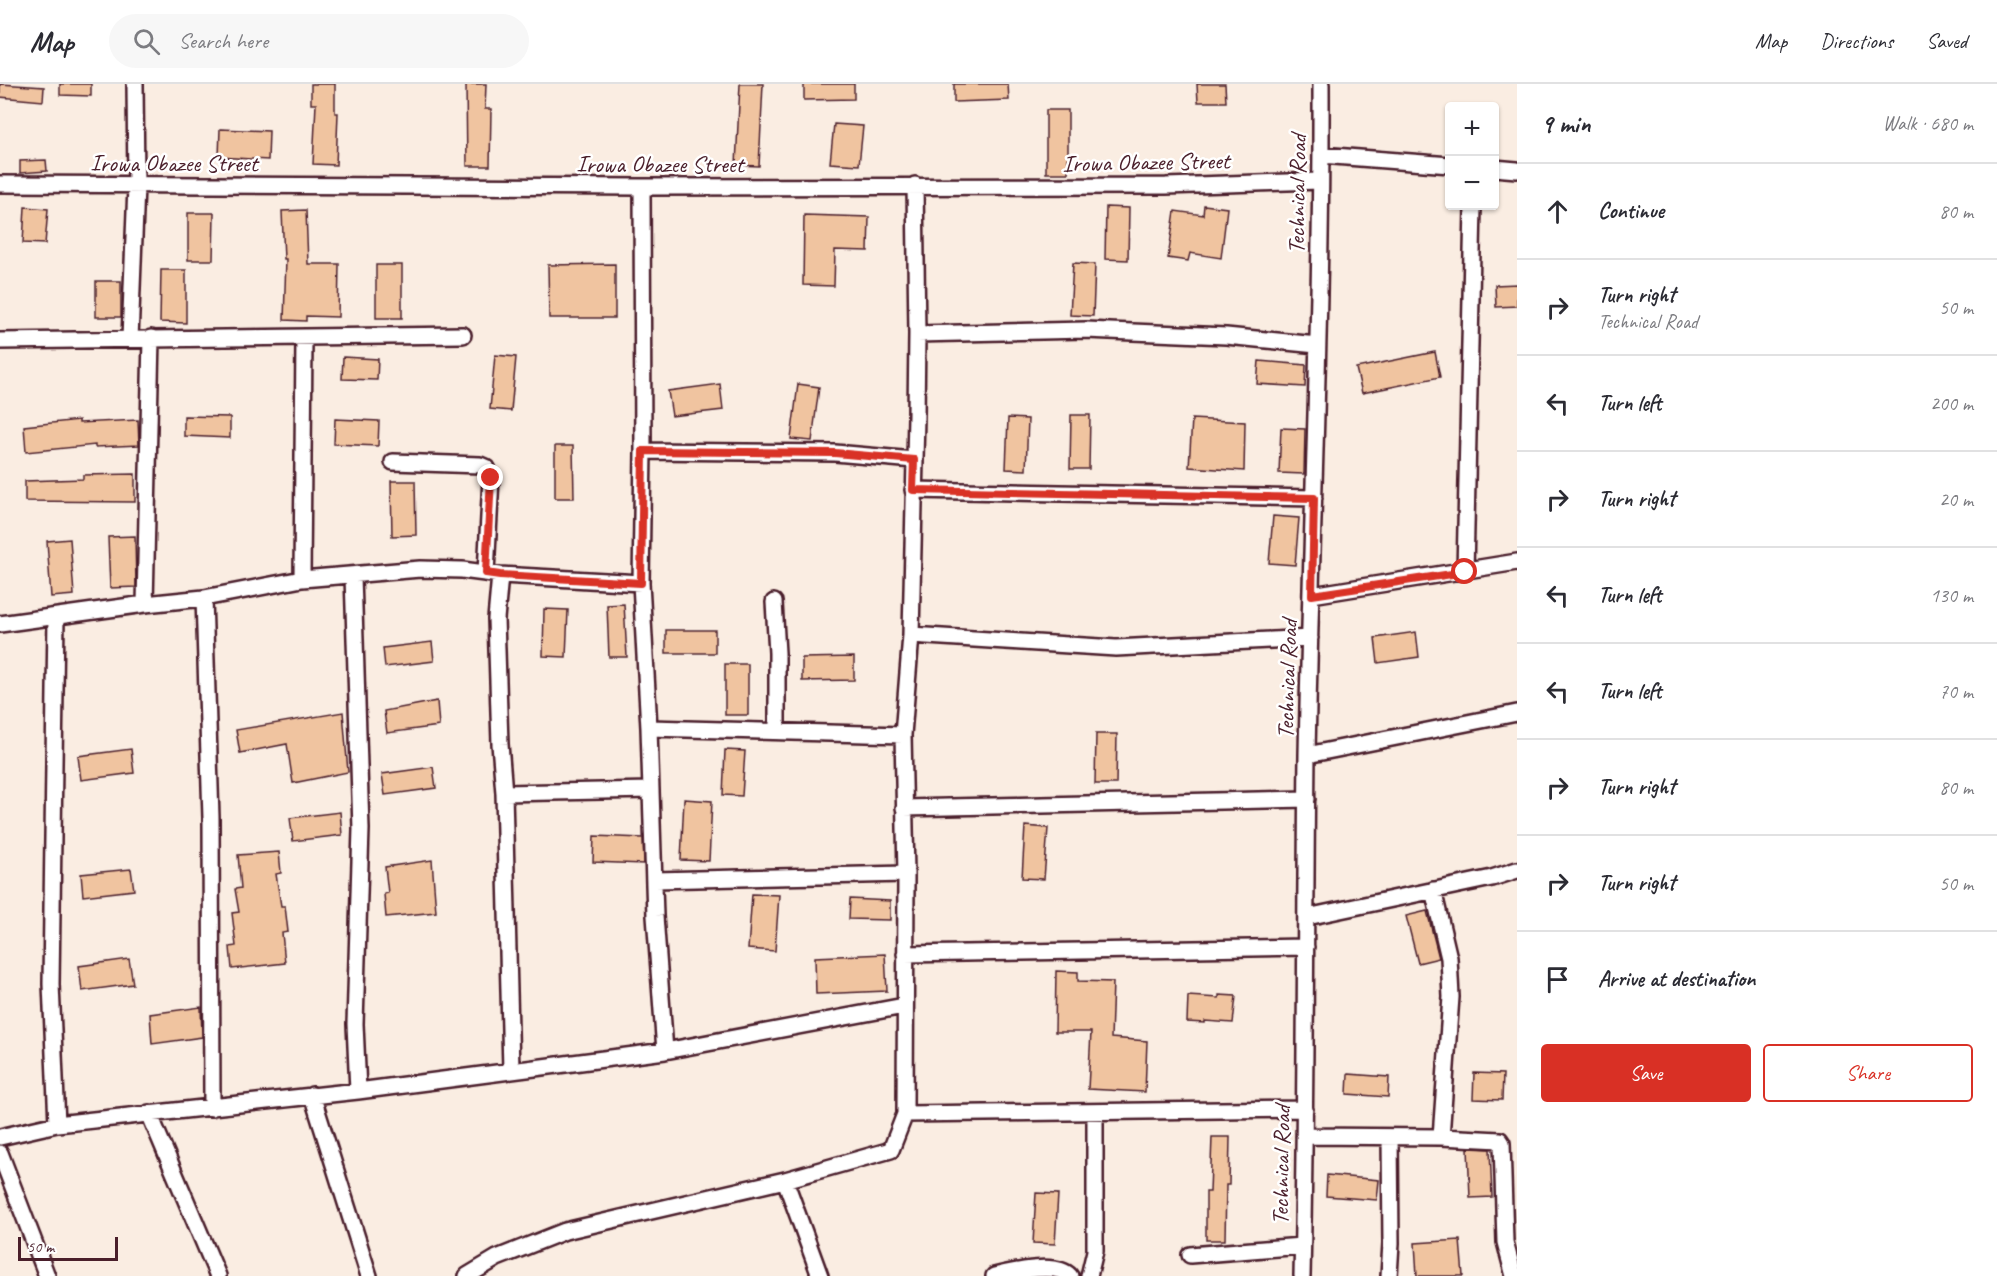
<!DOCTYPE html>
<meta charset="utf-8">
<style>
:root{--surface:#fff;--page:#f7f7f7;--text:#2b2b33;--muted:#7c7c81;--line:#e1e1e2;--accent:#d93025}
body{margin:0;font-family:Caveat,sans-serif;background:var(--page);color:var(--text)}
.controls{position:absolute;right:18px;top:18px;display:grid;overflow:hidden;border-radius:6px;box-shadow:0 2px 4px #0004}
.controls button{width:54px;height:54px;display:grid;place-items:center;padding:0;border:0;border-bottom:2px solid var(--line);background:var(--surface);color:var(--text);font:30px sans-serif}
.scale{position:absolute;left:18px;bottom:15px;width:100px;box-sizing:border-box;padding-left:6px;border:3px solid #4a1f2b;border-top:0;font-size:16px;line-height:21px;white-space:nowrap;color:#4a1f2b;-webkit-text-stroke:4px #fff;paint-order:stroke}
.stop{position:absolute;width:18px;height:18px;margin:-14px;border:4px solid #d93025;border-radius:50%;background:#fff}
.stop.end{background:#d93025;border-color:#fff;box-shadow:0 2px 6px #0008}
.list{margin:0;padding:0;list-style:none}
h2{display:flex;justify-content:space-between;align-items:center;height:78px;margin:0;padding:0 24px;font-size:26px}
h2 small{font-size:20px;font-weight:400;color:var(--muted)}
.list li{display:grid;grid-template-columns:39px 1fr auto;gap:18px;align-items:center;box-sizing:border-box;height:96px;padding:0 24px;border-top:2px solid var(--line)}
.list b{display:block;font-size:22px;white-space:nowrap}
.list p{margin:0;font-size:20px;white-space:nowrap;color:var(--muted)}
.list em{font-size:20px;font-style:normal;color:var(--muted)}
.actions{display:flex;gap:12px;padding:18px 24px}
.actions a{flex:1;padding:14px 0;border:2px solid var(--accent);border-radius:6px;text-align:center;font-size:21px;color:var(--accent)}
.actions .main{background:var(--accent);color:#fff}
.icon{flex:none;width:33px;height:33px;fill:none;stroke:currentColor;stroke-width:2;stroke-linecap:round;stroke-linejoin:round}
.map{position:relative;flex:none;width:1517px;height:1192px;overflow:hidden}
header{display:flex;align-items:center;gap:36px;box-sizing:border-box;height:84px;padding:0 30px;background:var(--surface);border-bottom:2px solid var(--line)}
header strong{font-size:28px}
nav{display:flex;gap:33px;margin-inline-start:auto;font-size:21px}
.search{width:420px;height:54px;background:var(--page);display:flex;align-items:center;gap:15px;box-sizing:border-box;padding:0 21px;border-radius:33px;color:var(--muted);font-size:22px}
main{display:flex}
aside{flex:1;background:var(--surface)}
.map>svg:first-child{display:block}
.building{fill:#f0c4a0;stroke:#4a1f2b;stroke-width:1.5}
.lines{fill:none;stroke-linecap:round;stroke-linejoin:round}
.minor-casing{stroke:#4a1f2b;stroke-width:20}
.minor{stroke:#fff;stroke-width:15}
.route{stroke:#d93025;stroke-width:8}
.labels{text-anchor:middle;stroke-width:5;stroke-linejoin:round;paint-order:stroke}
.street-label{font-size:24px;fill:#4a1f2b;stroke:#fff}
</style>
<header>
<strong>Map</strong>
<div class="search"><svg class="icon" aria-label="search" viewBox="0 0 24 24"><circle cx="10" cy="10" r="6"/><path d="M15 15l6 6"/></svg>Search here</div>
<nav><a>Map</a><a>Directions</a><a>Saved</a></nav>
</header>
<main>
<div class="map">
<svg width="1517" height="1192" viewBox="0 0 1517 1192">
<rect width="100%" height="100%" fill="#faede2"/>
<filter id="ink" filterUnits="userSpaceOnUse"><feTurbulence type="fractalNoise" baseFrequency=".0167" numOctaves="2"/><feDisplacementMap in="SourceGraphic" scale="12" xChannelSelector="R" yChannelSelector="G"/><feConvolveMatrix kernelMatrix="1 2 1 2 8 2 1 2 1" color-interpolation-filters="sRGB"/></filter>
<g filter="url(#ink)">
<path class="building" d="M0 0 44 3 43 17 0 13Z
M60 0H91V12L60 11Z
M311 0H335V29H338L336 81 313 80 316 20H311Z
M466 0H486L485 25H491L490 82H467Z
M740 0H763L759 82 736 81Z
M804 0H854V15L804 16Z
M954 0H1008L1009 16 954 18Z
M1197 0H1225L1226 18H1198Z
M1046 26H1068V89H1046Z
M834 40 863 42 859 81 830 79Z
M220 45 269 47 268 76 219 73Z
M46 76 47 87 20 89V77Z
M1204 121 1227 124 1221 174 1190 169 1188 177 1168 174 1175 127 1203 131Z
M25 123 48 125 45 160 23 159Z
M1106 123 1129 124 1128 176 1105 175Z
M306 126 308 180H339L338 233 306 232V237L284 236 286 175H284L282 127Z
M188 129H214L213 176H188Z
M804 131 869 133 868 167 835 166 834 202 803 201Z
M1073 179 1095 180 1093 232 1070 231Z
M615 180V234H549L548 181Z
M376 181H402V234H376Z
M161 186H186V239L160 238Z
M96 197H121V233H96Z
M1517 200V222L1496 223 1495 201Z
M1435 268 1440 293 1362 309 1356 284Z
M495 271 516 273 511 327 490 325Z
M343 273 378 275 377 296 342 295Z
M1259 277 1306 281 1305 303 1257 300Z
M720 300 723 326 672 332 668 307Z
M798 300 819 303 812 357 791 355Z
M1071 331H1090L1089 385H1070Z
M184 332 230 333V354L184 352Z
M1008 334 1028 335 1026 386 1006 385Z
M335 335 379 337 378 362 334 360Z
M1192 335 1245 338 1244 387 1189 383Z
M79 336V339L138 336 139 361 95 363V361L26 368 24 342Z
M1281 344 1305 345 1304 390 1279 389Z
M555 362H573L574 414H555Z
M135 390V418L25 417V397L83 395V391Z
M391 397H415L416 451 392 452Z
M1273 432 1299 434 1295 481 1269 479Z
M135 452 136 503 110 504 108 453Z
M70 455 74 511 51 513 47 457Z
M624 520 627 573H609L607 521Z
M544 525 568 526 566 573 543 572Z
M666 546H715V569H666Z
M1416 548 1419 573 1378 579 1375 554Z
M432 558 434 577 385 583 383 564Z
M854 573V596L802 597V574Z
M725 580H748V631H725Z
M437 617 439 642 387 649 384 627Z
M343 628 348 688 293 699 287 660 240 669 236 646Z
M1096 650H1117L1116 700H1095Z
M131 665 134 689 81 696 78 672Z
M725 666 745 667 742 712 723 711Z
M433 683 436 704 385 711 382 690Z
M684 715 712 717 709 777 681 776Z
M340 728 342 751 293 757 290 734Z
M1025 742 1048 744 1044 795 1022 794Z
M594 752 643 754 644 780 593 778Z
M279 768 281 789 276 790 281 822H285L288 848 282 849 285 879 232 885 230 863 236 862 232 829 239 828 235 805 241 804 238 771Z
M432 776 436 828 386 833 384 810 388 809 385 783Z
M131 785 134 806 83 812 81 790Z
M752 810 779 811 775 867 748 865Z
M850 815 890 817V836L849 835Z
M1427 827 1439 874 1418 879 1406 832Z
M885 870 887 907 816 910 815 873Z
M129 875 133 900 82 907 79 882Z
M1056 887 1078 888V897L1113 898 1111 954 1147 957 1145 1008 1088 1005 1091 948H1055Z
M1219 911 1236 912 1233 939 1205 937V939L1187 938 1188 912 1219 914Z
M201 923 202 953 152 960 150 930Z
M1474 989 1503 990 1502 1016 1473 1015Z
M1348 990 1389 993 1388 1013 1347 1010Z
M1212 1053H1230L1229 1101H1226L1225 1156H1206V1108H1210Z
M1468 1064 1490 1065 1492 1113 1470 1114Z
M1327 1091 1379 1096 1377 1116 1326 1112Z
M1036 1109 1058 1110 1055 1160 1033 1159Z
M1460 1156 1463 1192H1417L1415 1159Z"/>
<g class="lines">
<g class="minor-casing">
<path id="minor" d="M1321 71 1450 81
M1494 84 1517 86
M0 100 642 103 1166 102 1320 97
M642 103 643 367 641 499 649 644 655 832 665 967
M917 250 1086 246 1226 252 1317 261
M130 255 136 102 135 0
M0 257 463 251
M643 367 835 369 914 376
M393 378 480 381 487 384 491 394 486 489
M913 406 1314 414
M1465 488 1473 122
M500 491 496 535 500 660 504 709 511 986
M353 492 361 745 355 940 358 1007
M302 495 304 254
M1312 511 1517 478
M204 514 211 734 212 1024
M774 518 777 569V646
M145 520 151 254
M56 533 51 900 57 1040
M0 540 145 520 204 514 302 495 420 485 462 486 500 491 641 499
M911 551 1116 564 1310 554
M649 644 903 651
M1307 671 1517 629
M504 709 651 706
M904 724 1307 715
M655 796 906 790
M1433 806 1449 874 1451 913 1441 1053
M1307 833 1492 794 1517 786
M905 870 1306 863
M312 1011 369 1192
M149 1029 218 1192
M905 1030 1305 1025
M1304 1052 1441 1053 1500 1056 1502 1059 1505 1158 1514 1192
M0 1053 57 1040 358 1007 665 967 904 922
M0 1069 47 1192
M785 1096 820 1192
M1190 1171 1302 1162
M467 1192 497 1174 565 1147 785 1096 891 1066 905 1030 906 790 903 651 911 551 916 332 917 250 915 101
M994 1192C1012 1188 1056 1177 1070 1192
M1089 1192 1095 1167V1028
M1302 1192C1306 1018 1305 845 1307 671 1311 447 1322 224 1321 0
M1389 1192 1391 1159 1390 1053"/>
</g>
<use href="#minor" class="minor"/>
</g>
</g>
<g class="lines" filter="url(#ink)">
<path class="route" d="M491 394 486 489 500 491 641 499 643 367 835 369 914 376 913 406 1314 414 1312 511 1465 488"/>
</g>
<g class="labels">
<g class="street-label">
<text transform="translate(1146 78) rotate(-1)" y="8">Irowa Obazee Street</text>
<text x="174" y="87">Irowa Obazee Street</text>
<text x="660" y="88">Irowa Obazee Street</text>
<text transform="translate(1297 110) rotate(-89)" y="8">Technical Road</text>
<text transform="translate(1287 595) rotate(-88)" y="8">Technical Road</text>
<text transform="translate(1281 1081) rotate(-89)" y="8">Technical Road</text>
</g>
</g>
</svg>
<div class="controls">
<button>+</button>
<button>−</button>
</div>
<div class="scale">50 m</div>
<div class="stop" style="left:1465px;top:488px"></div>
<div class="stop end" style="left:491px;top:394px"></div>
</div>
<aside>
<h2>9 min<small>Walk · 680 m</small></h2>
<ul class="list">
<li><svg class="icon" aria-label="ahead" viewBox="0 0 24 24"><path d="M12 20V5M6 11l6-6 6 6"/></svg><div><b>Continue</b></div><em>80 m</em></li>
<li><svg class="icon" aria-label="right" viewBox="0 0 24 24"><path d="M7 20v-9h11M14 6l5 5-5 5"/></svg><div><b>Turn right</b><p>Technical Road</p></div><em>50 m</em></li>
<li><svg class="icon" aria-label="left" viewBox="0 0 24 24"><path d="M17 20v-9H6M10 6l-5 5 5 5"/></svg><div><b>Turn left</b></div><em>200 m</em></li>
<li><svg class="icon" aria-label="right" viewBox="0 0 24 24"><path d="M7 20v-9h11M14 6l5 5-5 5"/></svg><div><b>Turn right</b></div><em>20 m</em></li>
<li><svg class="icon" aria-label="left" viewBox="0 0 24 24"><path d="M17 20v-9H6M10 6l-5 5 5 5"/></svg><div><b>Turn left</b></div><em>130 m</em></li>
<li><svg class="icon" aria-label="left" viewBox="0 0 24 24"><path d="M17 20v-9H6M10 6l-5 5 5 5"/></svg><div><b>Turn left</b></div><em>70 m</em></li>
<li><svg class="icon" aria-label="right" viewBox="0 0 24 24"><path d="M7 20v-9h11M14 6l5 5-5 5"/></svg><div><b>Turn right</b></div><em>80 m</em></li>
<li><svg class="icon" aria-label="right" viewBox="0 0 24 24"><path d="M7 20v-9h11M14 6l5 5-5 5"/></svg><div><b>Turn right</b></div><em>50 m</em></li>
<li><svg class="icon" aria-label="arrive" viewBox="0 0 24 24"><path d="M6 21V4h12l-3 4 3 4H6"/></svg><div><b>Arrive at destination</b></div></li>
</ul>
<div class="actions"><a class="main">Save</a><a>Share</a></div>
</aside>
</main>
